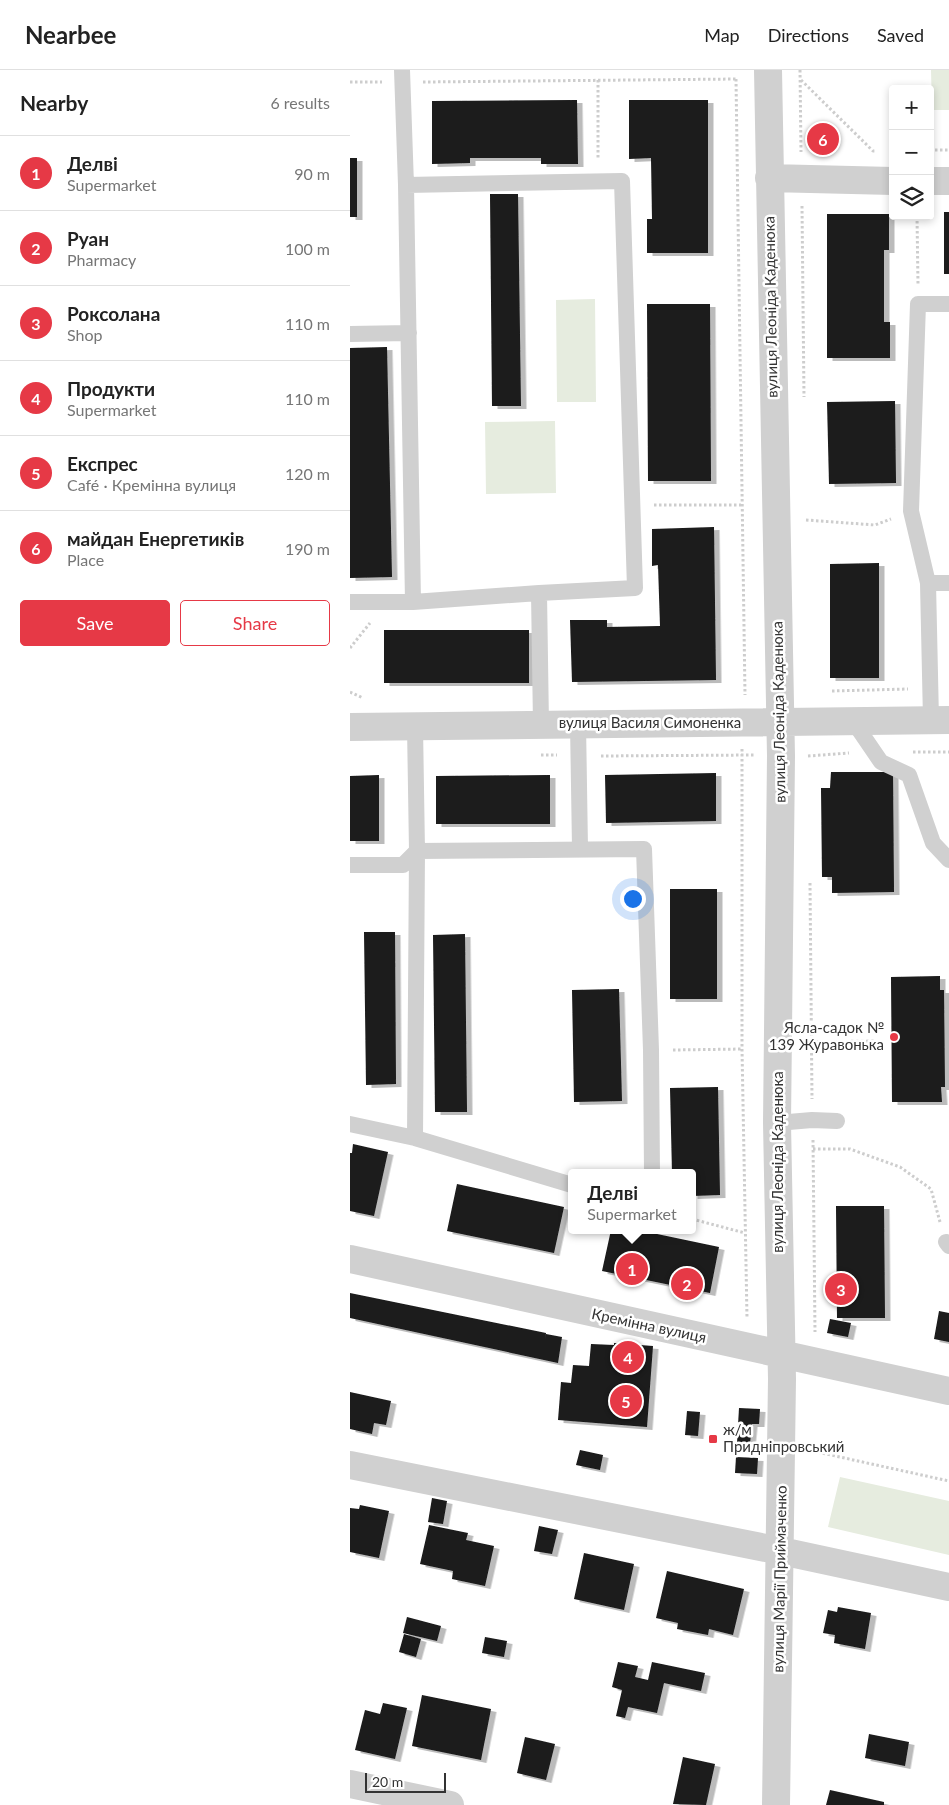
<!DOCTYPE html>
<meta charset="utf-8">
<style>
:root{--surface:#fff;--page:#f2f2f2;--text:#222;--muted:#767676;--line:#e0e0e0;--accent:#e63946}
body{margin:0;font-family:Lato,sans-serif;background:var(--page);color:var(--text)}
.controls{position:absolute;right:15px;top:15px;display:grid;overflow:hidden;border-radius:5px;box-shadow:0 2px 8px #0003}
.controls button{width:45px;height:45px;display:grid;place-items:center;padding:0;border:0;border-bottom:1px solid var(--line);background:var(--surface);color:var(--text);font:25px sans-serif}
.scale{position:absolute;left:15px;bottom:12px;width:81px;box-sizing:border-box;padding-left:5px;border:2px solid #333;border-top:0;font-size:14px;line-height:18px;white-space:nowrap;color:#333;-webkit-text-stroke:4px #fff;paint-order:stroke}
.you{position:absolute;left:282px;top:828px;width:18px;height:18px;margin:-12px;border:4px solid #fff;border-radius:50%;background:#1a73e8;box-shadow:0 0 0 8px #1a73e833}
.badge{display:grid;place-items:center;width:32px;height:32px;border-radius:50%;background:var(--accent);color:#fff;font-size:16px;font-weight:700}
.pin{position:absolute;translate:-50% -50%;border:2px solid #fff;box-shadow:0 1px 5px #0006}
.popup{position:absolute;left:218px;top:1099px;width:128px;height:65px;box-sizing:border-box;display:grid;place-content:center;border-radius:5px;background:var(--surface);filter:drop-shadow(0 1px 4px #0005);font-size:16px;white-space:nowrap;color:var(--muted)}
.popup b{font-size:19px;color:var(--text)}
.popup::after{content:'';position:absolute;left:50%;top:100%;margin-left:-10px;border:10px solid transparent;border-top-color:var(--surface)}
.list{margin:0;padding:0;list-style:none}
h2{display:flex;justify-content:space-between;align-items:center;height:65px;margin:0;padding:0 20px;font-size:21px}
h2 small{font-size:16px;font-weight:400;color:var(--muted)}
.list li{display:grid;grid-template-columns:32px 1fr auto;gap:15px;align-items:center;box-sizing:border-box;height:75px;padding:0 20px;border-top:1px solid var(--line)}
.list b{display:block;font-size:19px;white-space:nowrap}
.list p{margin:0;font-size:16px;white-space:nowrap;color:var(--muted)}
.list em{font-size:16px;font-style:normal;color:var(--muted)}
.actions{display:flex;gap:10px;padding:15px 20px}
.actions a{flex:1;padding:11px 0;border:1px solid var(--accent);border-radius:5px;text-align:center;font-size:18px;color:var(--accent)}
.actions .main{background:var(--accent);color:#fff}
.icon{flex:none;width:28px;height:28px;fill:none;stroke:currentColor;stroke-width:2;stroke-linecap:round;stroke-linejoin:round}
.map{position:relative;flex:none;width:599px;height:1735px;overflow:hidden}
header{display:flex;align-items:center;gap:30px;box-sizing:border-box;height:70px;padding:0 25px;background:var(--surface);border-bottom:1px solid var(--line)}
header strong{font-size:24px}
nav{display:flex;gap:28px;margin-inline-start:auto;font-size:18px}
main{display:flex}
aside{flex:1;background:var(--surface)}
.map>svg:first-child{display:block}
.green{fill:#e6ecdf}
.building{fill:#1a1a1a;filter:url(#shadow)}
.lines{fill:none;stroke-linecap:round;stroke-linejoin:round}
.path{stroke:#cdcdcd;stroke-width:3;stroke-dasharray:2.5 2.5;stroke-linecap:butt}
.service{stroke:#d0d0d0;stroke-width:16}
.minor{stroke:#d0d0d0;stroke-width:28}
.poi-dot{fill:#e63946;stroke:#fff;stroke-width:2}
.labels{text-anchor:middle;stroke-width:5;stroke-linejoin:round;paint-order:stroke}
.street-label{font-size:15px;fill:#333;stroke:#fff}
.poi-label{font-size:15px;fill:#333;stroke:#fff;text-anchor:end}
</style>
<header>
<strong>Nearbee</strong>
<nav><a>Map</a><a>Directions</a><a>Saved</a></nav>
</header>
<main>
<aside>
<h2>Nearby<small>6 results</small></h2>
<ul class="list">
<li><span class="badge">1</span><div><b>Делві</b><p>Supermarket</p></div><em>90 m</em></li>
<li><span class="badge">2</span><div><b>Руан</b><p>Pharmacy</p></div><em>100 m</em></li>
<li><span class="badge">3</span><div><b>Роксолана</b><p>Shop</p></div><em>110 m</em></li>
<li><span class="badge">4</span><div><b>Продукти</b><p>Supermarket</p></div><em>110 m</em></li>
<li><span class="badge">5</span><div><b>Експрес</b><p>Café · Кремінна вулиця</p></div><em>120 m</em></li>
<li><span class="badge">6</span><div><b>майдан Енергетиків</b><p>Place</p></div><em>190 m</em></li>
</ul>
<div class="actions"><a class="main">Save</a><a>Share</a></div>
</aside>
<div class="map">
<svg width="599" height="1735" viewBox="0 0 599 1735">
<defs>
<filter id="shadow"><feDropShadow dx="5.5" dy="3" stdDeviation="0" flood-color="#0004"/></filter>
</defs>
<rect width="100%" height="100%" fill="#fff"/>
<path class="green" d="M581 0H599V40H582Z
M245 229 246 332H207L206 230Z
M205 351 206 423 136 424 135 352Z
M490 1407 599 1431V1485L478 1457Z"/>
<path class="building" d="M227 30 228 94H191V88H120V93L82 94V31Z
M279 30H358V183H297V149H302L301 88 279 89Z
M0 88H7V147H0Z
M140 124H168L171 336H142Z
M594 142H599V204H594Z
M477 144H539V180H534V252H540V288H477Z
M297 234H360L361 411H298Z
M37 277 42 507 0 508V278Z
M545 331 546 413 479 414 477 332Z
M364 457 366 610 222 612 220 550H257V557L310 556 308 495 302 496V459Z
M529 493V608H480V494Z
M34 560H179V613H34Z
M481 702H543L544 822 482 823V807H472L471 718H480Z
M366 703V751L256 753 255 705Z
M29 705V771H0V706Z
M200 705V754H86V706Z
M320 819H367V929H320Z
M14 862H45L46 1014 16 1015Z
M115 864 117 1042H85L83 865Z
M590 906V920H594L595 1017H591L592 1032H542L541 907Z
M269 919 272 1031 224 1032 222 920Z
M368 1017 370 1125 342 1126V1103H322L320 1018Z
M3 1074 38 1082 24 1146 0 1141V1083H2Z
M107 1114 214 1137 204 1183 97 1161Z
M486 1136H534L535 1248H487Z
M261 1160H288L369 1177 360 1223 252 1201Z
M0 1223 196 1263 195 1272 196 1264 212 1267 208 1293 0 1248Z
M589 1241 599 1243V1272L584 1269Z
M480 1249 501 1253 498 1267 477 1263Z
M264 1273 303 1276 297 1357 208 1350 211 1312 221 1313 223 1295 239 1296 241 1274 264 1275Z
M0 1322 41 1331 36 1355 24 1353 22 1364 0 1359Z
M389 1338 410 1339 409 1354H402L400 1374 387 1373Z
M337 1341 350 1342 348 1366 335 1365Z
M230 1380 253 1385 250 1400 226 1395Z
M386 1387 408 1388 407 1404 385 1403Z
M82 1428 97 1431 93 1454 78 1452Z
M10 1435 39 1441 29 1488 0 1482V1438L9 1439Z
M79 1455 118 1463 116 1470 144 1476 135 1516 102 1509 103 1501 70 1494Z
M189 1456 208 1460 202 1484 184 1481Z
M234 1483 284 1494 274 1540 224 1529Z
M317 1501 394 1519 383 1565 359 1559 358 1565 327 1559 328 1553 306 1548Z
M488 1537 521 1543 515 1579 484 1573 485 1565 473 1563 478 1540 487 1542Z
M57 1547 91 1556 87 1571 53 1563Z
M54 1564 71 1569 66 1587 49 1582Z
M135 1567 157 1571 154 1587 132 1583Z
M268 1592 288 1596 285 1607 298 1610 302 1592 355 1603 351 1621 314 1613 307 1643 278 1637 275 1648 266 1646 272 1620 262 1617Z
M72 1625 141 1639 131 1690 62 1676Z
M33 1633 57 1638 45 1689 5 1680 15 1640 30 1644Z
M519 1664 559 1672 555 1696 515 1688Z
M175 1667 205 1674 196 1710 167 1703Z
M333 1687 365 1694 356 1735 323 1734Z
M480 1720 534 1732V1735H476Z"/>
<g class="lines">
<path class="path" d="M450 0 451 82
M386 9 395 625
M248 10V89
M451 10 523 81H525
M0 12H32
M73 12 387 9
M580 80H599
M452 136 454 327
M567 146 568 214
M304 435H391
M456 450 525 455 541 449
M0 578 20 553
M482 621 558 619
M0 622 13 628
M392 679V979L397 1248
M563 682H599
M191 685H207
M251 686 404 685
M458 686 499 683
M460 813 462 1029
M461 972 524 971
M323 980 392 979
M463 1070 465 1262
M463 1079H500L550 1097 581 1119 590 1152
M342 1149 395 1163
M458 1380 599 1411"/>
<path class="service" d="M52 0 56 115 63 532
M56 115 272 111 285 518 189 523
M599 234H568L561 441 578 513H599
M0 264 59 263
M578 513 581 650
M0 532H63L189 523 191 655
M503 651 531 692 559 705 583 773 599 790
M228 653 230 778
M65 656 67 781 65 1068
M0 795H53L67 781 294 779 301 980 302 1103
M427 1053 462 1050 487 1051
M0 1054 65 1068 222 1115
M596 1172 599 1176"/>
<path class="minor" d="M418 0 431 686 427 1053 432 1309 426 1735
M419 108 543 111
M580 111H599
M0 657 599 650
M0 1189 599 1321
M0 1395 431 1481 599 1517
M0 1714 100 1735"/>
</g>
<g class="poi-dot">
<circle cx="544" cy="967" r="5"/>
<rect x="358" y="1364" width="10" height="10" rx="2.5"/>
</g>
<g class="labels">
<g class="street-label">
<text transform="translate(421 237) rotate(-91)" y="5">вулиця Леоніда Каденюка</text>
<text transform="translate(429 642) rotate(-91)" y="5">вулиця Леоніда Каденюка</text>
<text x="300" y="658">вулиця Василя Симоненка</text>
<text transform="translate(428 1092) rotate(-90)" y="5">вулиця Леоніда Каденюка</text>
<text transform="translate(299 1256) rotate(12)" y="5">Кремінна вулиця</text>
<text transform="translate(430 1509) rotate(-89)" y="5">вулиця Марії Приймаченко</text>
</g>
<g class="poi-label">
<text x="534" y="963">Ясла-садок №<tspan x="534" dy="17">139 Журавонька</tspan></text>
<text x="373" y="1365" text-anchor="start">ж/м<tspan x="373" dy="17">Придніпровський</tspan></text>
</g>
</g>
</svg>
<div class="controls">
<button>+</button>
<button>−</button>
<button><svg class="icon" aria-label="layers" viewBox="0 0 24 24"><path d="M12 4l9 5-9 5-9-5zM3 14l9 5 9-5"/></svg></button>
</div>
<div class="scale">20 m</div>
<div class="you"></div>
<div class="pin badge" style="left:282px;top:1199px">1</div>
<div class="popup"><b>Делві</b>Supermarket</div>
<div class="pin badge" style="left:337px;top:1214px">2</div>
<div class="pin badge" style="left:491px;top:1219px">3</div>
<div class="pin badge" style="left:278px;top:1287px">4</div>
<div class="pin badge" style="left:276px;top:1331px">5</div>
<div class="pin badge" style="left:473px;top:69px">6</div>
</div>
</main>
